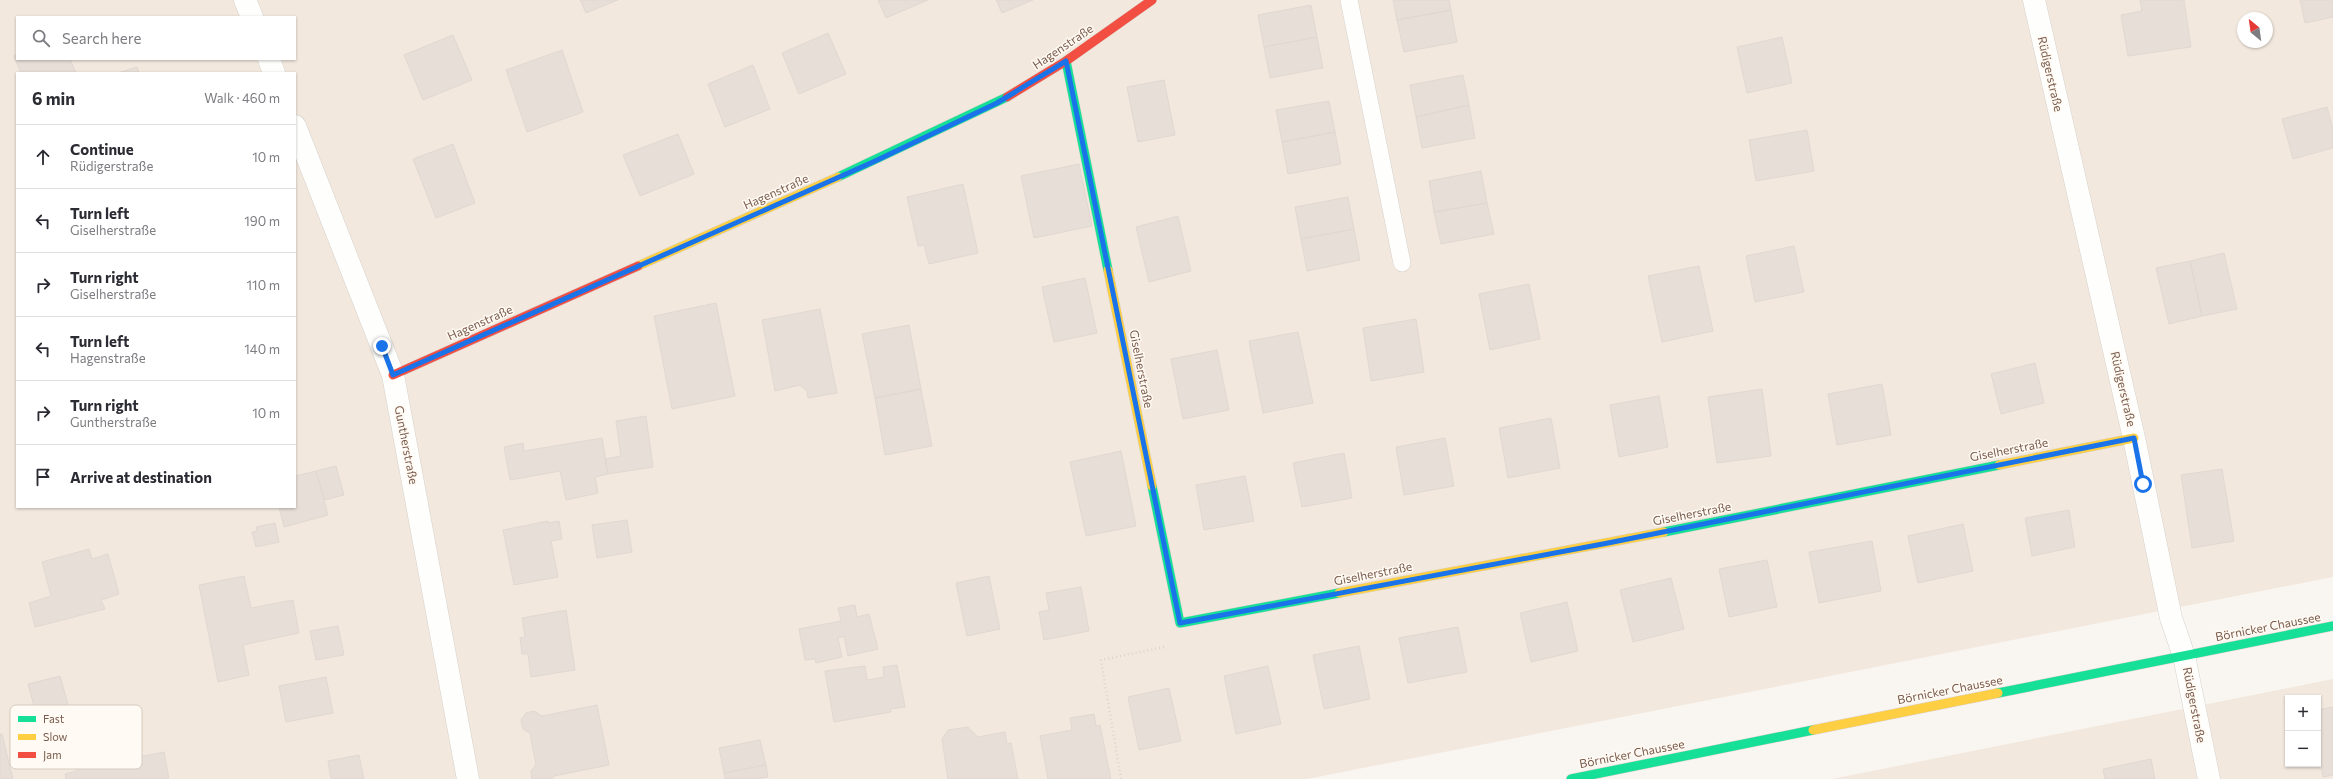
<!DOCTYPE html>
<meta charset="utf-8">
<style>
:root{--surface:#fff;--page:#f2f2f3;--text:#2b2b33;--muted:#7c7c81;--line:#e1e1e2}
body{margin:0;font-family:Commissioner,sans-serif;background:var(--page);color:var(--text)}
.controls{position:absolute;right:12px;bottom:12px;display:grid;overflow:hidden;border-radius:0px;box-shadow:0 1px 3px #0004}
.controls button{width:36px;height:36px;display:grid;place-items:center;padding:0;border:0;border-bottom:1px solid var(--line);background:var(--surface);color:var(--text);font:20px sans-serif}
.compass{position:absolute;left:2237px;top:12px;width:36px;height:36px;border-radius:50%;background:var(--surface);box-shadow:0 1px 3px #0004;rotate:331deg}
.stop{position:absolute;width:12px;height:12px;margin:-9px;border:3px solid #1a73e8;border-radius:50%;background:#fff}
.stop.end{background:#1a73e8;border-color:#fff;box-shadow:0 1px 4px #0008}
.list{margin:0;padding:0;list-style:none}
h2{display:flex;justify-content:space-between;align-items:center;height:52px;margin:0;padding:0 16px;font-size:17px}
h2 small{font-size:13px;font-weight:400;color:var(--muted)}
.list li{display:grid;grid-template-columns:26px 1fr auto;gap:12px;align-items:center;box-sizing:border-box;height:64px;padding:0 16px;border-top:1px solid var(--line)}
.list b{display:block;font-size:15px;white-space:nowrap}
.list p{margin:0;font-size:13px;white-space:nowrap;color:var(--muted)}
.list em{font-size:13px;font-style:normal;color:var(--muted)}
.icon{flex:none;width:22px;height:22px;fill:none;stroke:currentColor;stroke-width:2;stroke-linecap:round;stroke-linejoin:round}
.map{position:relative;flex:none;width:2333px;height:779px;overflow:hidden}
.search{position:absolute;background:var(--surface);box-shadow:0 1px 3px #0004;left:16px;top:16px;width:280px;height:44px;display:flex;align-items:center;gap:10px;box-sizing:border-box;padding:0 14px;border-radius:0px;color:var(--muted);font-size:15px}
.panel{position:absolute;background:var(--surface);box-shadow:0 1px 3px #0004;left:16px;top:72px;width:280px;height:436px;border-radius:0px}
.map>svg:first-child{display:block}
.residential{fill:#f2e8de;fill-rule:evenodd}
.building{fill:#e6ded7;stroke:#e2d8d2}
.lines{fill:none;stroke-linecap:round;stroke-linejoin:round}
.lane-casing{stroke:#d7d1cb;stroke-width:18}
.street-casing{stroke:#d7d1cb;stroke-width:23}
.fast-casing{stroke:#d9d2cb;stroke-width:10}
.slow-casing{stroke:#d9d2cb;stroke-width:10}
.jam-casing{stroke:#d9d2cb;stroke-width:10}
.path{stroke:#dcd5d0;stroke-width:2.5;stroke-dasharray:1 3;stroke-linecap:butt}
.lane{stroke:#fefefd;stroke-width:17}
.street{stroke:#fefefd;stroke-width:22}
.fast{stroke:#16e098;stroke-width:9}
.slow{stroke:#ffcf43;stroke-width:9}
.jam{stroke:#f24e42;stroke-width:9}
.route{stroke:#1a73e8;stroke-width:5}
.labels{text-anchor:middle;stroke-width:3;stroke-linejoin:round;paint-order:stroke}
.street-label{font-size:12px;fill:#7a5c4d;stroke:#fffaf3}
.key{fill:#fffaf3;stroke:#d7cbc1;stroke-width:1}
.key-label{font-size:11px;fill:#7a5c4d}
</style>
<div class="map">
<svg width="2333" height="779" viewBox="0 0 2333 779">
<rect width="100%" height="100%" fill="#f9f5f0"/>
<path class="residential" d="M0 0H2333V577L1307 779H0ZM17 17H295V59H17ZM2243 18H2267V42H2243ZM17 73H295V507H17Z
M2333 679V779H1832ZM2288 698H2318V764H2288Z"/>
<path class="building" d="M580 0H618L586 13Z
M878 0H928L886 18Z
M996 0H1033L1002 13Z
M1393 0H1449L1451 10 1397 20Z
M2140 0H2184L2191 47 2128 56 2121 15 2142 11Z
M2300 0H2333V17L2305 23Z
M1311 5 1317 37 1264 47 1258 15Z
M1451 10 1457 42 1404 52 1397 20Z
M828 33 846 74 799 94 782 53Z
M453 35 472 80 423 100 404 55Z
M1317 37 1323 68 1270 78 1264 47Z
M1782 37 1792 83 1747 93 1737 47Z
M562 50 583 112 527 132 506 70Z
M17 54V59H70L76 73H21L14 56Z
M753 65 770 109 725 127 708 84Z
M137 67 139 73H118Z
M1463 75 1469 105 1416 117 1410 85Z
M1164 80 1175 135 1138 142 1127 87Z
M1329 101 1335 132 1282 142 1276 110Z
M1469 105 1475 138 1422 148 1416 117Z
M2327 107 2333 129V148L2293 159 2282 119Z
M1807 130 1814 171 1756 181 1749 140Z
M1335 132 1341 164 1288 174 1282 142Z
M678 134 694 174 640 196 623 155Z
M453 144 475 203 436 218 413 159Z
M1079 164 1092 226 1034 238 1021 176Z
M1481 171 1487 203 1434 212 1429 181Z
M963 184 978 253 929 264 924 245 918 246 907 197Z
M1348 197 1354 229 1301 239 1295 207Z
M1487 203 1494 234 1441 244 1434 212Z
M1178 216 1191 271 1149 282 1136 227Z
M1354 229 1360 260 1307 271 1301 239Z
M1794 246 1804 292 1755 302 1746 256Z
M2224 253 2237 309 2202 316 2190 261Z
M2190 261 2202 316 2169 324 2156 268Z
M1699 266 1713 331 1662 342 1648 276Z
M1085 278 1097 333 1054 342 1042 287Z
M1529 284 1540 339 1490 350 1479 294Z
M716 303 735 396 672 409 654 316Z
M820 309 837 393 808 398 807 391 800 385 775 391 762 320Z
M1416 319 1424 372 1371 381 1363 328Z
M909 325 921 389 875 398 862 334Z
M1298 332 1313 403 1263 413 1249 341Z
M1217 350 1229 410 1183 419 1171 359Z
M2035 363 2044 403 2001 414 1991 374Z
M1882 384 1891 435 1837 445 1828 394Z
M921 389 932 446 885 455 875 398Z
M1762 389 1771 456 1717 463 1708 397Z
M1659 396 1668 447 1619 457 1610 405Z
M646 416 653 467 608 474 605 459 621 456 616 421Z
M1551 418 1560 468 1508 478 1499 428Z
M602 438 608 474 595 477 598 493 566 500 560 471 510 480 504 447 523 443 524 451Z
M1445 438 1454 486 1404 495 1396 447Z
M1121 451 1136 526 1086 536 1070 462Z
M1344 453 1352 498 1302 507 1293 463Z
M336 466 344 495 325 500 316 471Z
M2222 469 2234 541 2192 548 2181 475Z
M316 471 328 515 284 527 279 507H295V476Z
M1245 476 1254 521 1204 530 1196 485Z
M2069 510 2075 547 2032 556 2025 518Z
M627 520 632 552 597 558 592 525Z
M548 521V523L559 521 562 539 551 541 558 577 514 585 503 530Z
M275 523 279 542 256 547 252 532 257 531 256 527Z
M1963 524 1973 571 1918 583 1908 536Z
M1872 541 1881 591 1819 603 1809 552Z
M89 549 92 559 108 554 119 594 101 600 105 609 35 627 29 603 51 596 42 562Z
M1767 560 1777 607 1729 617 1719 569Z
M244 576 251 608 293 600 299 633 243 645 249 675 218 682 199 585Z
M989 576 1000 629 967 636 956 583Z
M1671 578 1684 629 1633 642 1620 590Z
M1081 587 1089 631 1044 640 1039 612 1049 610 1046 593Z
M1567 602 1578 651 1531 662 1520 613Z
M855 605 857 617 869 614 878 649 848 656 844 636 838 638 842 657 816 663 815 659 805 660 799 629 841 621 838 608Z
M566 610 575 670 531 677 528 654H522L520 638 525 637 522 618Z
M338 626 344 655 316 660 310 631Z
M1458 627 1467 672 1408 683 1399 638Z
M1359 646 1370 699 1324 709 1313 655Z
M897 665 905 707 890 709 891 712 834 722 825 671 865 666 867 680 884 677 883 667Z
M1268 666 1281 724 1236 734 1224 676Z
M60 676 71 715 39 724 28 684Z
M326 677 333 713 286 722 279 686Z
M1169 688 1181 741 1139 750 1128 697Z
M597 705 609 765 554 776 552 779H532L531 771 536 765 530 733 523 729 521 720 526 713 534 711 542 716Z
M2333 707V775L2323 777 2318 751V710Z
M1094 714 1096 726 1100 725 1111 779H1048L1040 736 1072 730 1070 718Z
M968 727 978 737 1005 732 1007 744 1011 743 1018 779H948L942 739 948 730Z
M0 734H2L13 779H0Z
M760 740 766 765 724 773 719 748Z
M125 747 128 759 164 752 169 779H66L65 774 77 771 74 759Z
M359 755 364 779H331L328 761Z
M2151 759 2155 779H2105L2103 769Z
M766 765 768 777 756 779H725L724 773Z"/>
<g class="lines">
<g class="lane-casing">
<path id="lane" d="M1349 0 1402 263"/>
</g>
<g class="street-casing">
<path id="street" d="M245 0 252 17
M2034 0 2134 438 2171 618 2184 656 2209 779
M269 59 274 73
M295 126 393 375 468 779"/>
</g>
<g class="fast-casing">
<path id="fast" d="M1066 61 1108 270
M838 177 1007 97
M1152 486 1180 623 1339 593
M1664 532 1999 465
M1998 693 2333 626
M1571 779 1813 730"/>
</g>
<g class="slow-casing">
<path id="slow" d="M638 266 838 177
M1108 270 1152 486
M1999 465 2134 438
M1339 593 1664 532
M1813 730 1998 693"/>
</g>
<g class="jam-casing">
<path id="jam" d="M1007 97 1066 61 1152 0
M393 375 638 266"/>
</g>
<path class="path" d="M1121 779 1101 660 1164 647"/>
<use href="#lane" class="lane"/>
<use href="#street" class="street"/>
<use href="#fast" class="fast"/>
<use href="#slow" class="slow"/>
<use href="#jam" class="jam"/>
</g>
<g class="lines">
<path class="route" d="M382 346 393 375 873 162 997 103 1066 61 1180 623 1608 543 2134 438 2143 484"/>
</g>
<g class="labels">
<g class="street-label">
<text transform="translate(1063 47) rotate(-34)" y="4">Hagenstraße</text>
<text transform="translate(2050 74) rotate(77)" y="4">Rüdigerstraße</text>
<text transform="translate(776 192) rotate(-24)" y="4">Hagenstraße</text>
<text transform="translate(480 323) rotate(-24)" y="4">Hagenstraße</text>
<text transform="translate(1141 369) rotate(79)" y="4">Giselherstraße</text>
<text transform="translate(2123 389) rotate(77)" y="4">Rüdigerstraße</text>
<text transform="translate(406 445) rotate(79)" y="4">Guntherstraße</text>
<text transform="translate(2009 450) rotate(-11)" y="4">Giselherstraße</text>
<text transform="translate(1692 514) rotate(-11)" y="4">Giselherstraße</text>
<text transform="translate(1373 574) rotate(-11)" y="4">Giselherstraße</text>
<text transform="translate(2268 627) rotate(-11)" y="4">Börnicker Chaussee</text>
<text transform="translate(1950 690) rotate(-11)" y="4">Börnicker Chaussee</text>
<text transform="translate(2194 705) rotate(79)" y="4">Rüdigerstraße</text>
<text transform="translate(1632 754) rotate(-11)" y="4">Börnicker Chaussee</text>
</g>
</g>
<rect x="10" y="705" width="132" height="64" rx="6" class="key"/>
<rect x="18" y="716" width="18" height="6" fill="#16e098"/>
<rect x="18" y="734" width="18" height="6" fill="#ffcf43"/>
<rect x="18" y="752" width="18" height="6" fill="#f24e42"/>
<g class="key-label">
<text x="43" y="723">Fast</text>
<text x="43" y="741">Slow</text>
<text x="43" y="759">Jam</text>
</g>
</svg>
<div class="controls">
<button>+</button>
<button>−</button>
</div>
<svg class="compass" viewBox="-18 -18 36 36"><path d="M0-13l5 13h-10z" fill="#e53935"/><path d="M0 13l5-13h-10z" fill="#7c7c81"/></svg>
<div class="stop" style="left:2143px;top:484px"></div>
<div class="stop end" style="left:382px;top:346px"></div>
<div class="search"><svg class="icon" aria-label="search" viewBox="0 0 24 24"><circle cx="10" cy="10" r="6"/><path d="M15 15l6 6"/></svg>Search here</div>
<section class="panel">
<h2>6 min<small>Walk · 460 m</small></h2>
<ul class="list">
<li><svg class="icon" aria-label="ahead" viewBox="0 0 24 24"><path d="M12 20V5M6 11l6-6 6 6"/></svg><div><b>Continue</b><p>Rüdigerstraße</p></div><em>10 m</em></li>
<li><svg class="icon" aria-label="left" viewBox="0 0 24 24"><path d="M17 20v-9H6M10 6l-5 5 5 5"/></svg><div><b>Turn left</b><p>Giselherstraße</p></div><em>190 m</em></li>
<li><svg class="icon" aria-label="right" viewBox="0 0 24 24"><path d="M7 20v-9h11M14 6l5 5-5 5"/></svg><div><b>Turn right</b><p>Giselherstraße</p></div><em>110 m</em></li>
<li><svg class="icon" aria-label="left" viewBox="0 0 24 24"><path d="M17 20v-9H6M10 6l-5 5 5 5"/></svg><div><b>Turn left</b><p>Hagenstraße</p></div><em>140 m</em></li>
<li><svg class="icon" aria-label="right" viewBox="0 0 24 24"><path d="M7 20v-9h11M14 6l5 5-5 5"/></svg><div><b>Turn right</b><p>Guntherstraße</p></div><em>10 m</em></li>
<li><svg class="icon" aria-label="arrive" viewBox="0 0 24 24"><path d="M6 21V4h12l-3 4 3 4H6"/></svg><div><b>Arrive at destination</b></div></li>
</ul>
</section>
</div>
